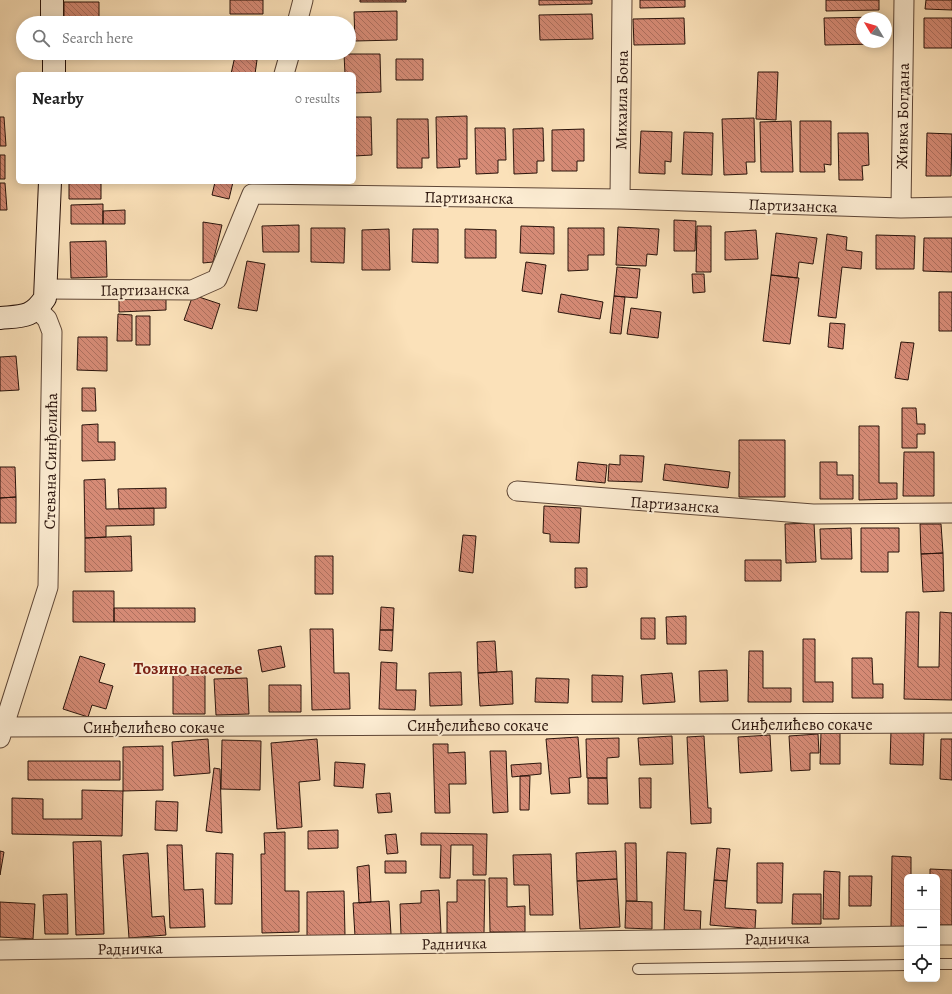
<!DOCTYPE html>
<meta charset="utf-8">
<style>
:root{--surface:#fff;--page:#f6f6f6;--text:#222;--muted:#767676;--line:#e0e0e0}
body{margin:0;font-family:Alegreya,serif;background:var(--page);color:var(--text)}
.controls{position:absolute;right:12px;bottom:12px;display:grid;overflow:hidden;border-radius:6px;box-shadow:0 2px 10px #0003}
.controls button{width:36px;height:36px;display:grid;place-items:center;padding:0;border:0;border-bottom:1px solid var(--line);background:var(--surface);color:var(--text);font:20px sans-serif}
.compass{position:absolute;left:856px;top:12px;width:36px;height:36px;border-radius:50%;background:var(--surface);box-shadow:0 2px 10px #0003;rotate:308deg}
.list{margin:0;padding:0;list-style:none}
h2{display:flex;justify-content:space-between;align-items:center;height:52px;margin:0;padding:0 16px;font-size:17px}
h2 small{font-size:13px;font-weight:400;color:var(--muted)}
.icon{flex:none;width:22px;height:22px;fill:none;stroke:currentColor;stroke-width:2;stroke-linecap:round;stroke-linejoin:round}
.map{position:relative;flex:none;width:952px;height:994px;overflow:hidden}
.search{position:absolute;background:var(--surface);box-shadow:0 2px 10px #0003;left:16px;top:16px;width:340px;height:44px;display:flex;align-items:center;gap:10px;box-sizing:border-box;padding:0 14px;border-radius:22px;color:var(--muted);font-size:15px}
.panel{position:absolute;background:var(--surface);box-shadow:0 2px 10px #0003;left:16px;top:72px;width:340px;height:112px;border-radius:6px}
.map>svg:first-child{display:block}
.building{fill:url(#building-back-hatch);stroke:#29130b}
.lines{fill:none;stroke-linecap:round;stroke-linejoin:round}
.lane-casing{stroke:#5e4636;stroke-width:12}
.street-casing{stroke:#5e4636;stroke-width:21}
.secondary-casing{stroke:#29130b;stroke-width:24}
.lane{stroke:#fcecd2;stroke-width:10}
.street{stroke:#fcecd2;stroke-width:19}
.secondary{stroke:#fcecd2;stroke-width:22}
.labels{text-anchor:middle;stroke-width:4;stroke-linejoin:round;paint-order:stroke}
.street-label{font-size:16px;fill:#29130b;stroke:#fcecd2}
.neighbourhood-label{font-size:17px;font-weight:bold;fill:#7a1f14;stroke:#fcecd2}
</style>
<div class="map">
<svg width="952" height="994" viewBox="0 0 952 994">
<defs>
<pattern id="building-back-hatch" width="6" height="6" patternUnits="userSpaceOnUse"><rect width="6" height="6" fill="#d68b76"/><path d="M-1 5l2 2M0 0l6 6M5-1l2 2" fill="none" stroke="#ae705f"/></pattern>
</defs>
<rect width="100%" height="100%" fill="#fbe1b9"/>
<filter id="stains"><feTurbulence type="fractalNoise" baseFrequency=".005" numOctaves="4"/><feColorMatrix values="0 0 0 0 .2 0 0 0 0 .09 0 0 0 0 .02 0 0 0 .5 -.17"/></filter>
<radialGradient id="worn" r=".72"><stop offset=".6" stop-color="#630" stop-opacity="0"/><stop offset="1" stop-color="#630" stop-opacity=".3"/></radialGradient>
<path class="building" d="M230 0H263V14H230Z
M360 0H406V2H360Z
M539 0H592V4L539 5Z
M640 0H685V7L640 8Z
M826 0H879V10L826 11Z
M926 0H952V10L925 9Z
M64 2H99V23H64Z
M397 11V40L355 41 354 12Z
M592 14 593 39 540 40 539 15Z
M880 17 862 18V42H880V44L825 45 824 18Z
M684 18 685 44 634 45 633 19Z
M924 18H952V48H924Z
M245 19 268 23H244Z
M344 54H380L381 92 354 93V74H345Z
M235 56 257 60 255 74H231Z
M396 59H423V80H396Z
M758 72H778L776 120 756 119Z
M467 116V159H459L460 167 437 168 436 117Z
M0 117H4L6 146H0Z
M354 117H371L372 155 354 156Z
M754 118 755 162H746L747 174 724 175 722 119Z
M397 119H428L429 158H422V168H397Z
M791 121 793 172H761L760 122Z
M800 121H831V165L824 164 825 172H800Z
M475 128H505L506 160H498V173L476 174Z
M543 128 544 161H537V173L514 174 513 129Z
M584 129V161H577V171H552V130Z
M641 131 672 132 671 162 665 161V174L639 173Z
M684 132 713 133 712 175 682 174Z
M838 133H868L869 165 862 166 863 180H839Z
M927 133 952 134 951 176H926Z
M0 155H5V179H0Z
M69 182H101V199H69Z
M215 182H233L229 199 212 195Z
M0 183H5L7 210H0Z
M103 204V224H71V205Z
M125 210V224H103V211Z
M674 220 696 221 695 251H674Z
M203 222 222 225 213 262 203 263Z
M299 225V252H263L262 226Z
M521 226 554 227V254L520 253Z
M697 226H711V272H696Z
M618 227 659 229 657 255 647 254 646 266 616 265Z
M311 228H345L344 263 311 262Z
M568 228H604V255H588V270L568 271Z
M389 229 390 270H362V230Z
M413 229H438V263L412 262Z
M465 229 496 230V258H465Z
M756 230 758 259 725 260V232Z
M776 233 817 238 813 264 799 262 797 278 771 275Z
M827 234 847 237 846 250 862 252 861 269 842 267 836 318 818 316Z
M876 235 915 236 914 269H876Z
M924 238H952V272L923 271Z
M106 241 107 277 71 278 70 242Z
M247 261 265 264 257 311 238 308Z
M526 262 546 265 542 294 522 291Z
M617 267 640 269 637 298 614 296Z
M692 274H704L705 292 693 293Z
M771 275 799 278 790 344 763 341Z
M939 292H952V331H939Z
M561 294 603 302 600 319 558 312Z
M193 295 220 304 212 329 184 320Z
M166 296V310L119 312V297Z
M614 296 625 297 621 334 610 333Z
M631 308 661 312 658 338 627 334Z
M118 314 132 315V341H117Z
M136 316H150V345H136Z
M830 323 845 324 843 349 828 347Z
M78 337H107V371L77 370Z
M901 342 914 343 908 380 895 378Z
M16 356 19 390 0 391V357Z
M82 388H95L96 411H82Z
M902 408H916L917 424H925V434H917V448H902Z
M98 424V442H115V460L82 461V425Z
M859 426H879V483H897V499L859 500Z
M739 440H785V497H739Z
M904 452H934V496H903Z
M620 455 644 456 642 482 608 481 609 464 620 465Z
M578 462 607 465 605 483 576 480Z
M820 462H837V475H853V499H820Z
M665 464 730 472 728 488 663 480Z
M0 467H15L16 497 0 498Z
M105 479 106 509 154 508V525L106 526V537L85 538 84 480Z
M166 488V508L119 509 118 489Z
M16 497V523H0V498Z
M544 506 581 508 579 543 550 542V534L543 533Z
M814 523 816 562 786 563 785 524Z
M920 524H941L943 553 921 554Z
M851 528 852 559H821L820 529Z
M861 528H899V552H888V572H861Z
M463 535 476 536 473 573 459 571Z
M131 536 132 571 85 572V538Z
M943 553 944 591 923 592 921 554Z
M315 556H333V594H315Z
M745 560H781V581H745Z
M575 568H587V587L575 588Z
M73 591H114V622H73Z
M381 607 394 608 393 630H380Z
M114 608H195V622H114Z
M906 612H919L918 667H939L940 612 952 613V700L904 699Z
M686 616V644H667L666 617Z
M641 618H655V639H641Z
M310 629H333L334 673H349L350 709 312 710Z
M380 630H393L392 651 379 650Z
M803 639H815V682H833V702H803Z
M495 641 497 672 478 673 477 642Z
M281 646 285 667 262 672 258 650Z
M749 651H763V688H791V702H748Z
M80 656 105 664 99 682 113 686 106 709 92 705 88 717 63 709Z
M852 658H872L873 684H883V698H852Z
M381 662 397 663 396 690H416L415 710 379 709Z
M727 670 728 701 700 702 699 671Z
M512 671 513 704 480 706 478 673Z
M461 672 462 705 430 706 429 673Z
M672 673 675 702 643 704 641 675Z
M173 675H205V714H173Z
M592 675 623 676 622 702H592Z
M247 678 249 714 216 715 214 679Z
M536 678 569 679 568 703 535 702Z
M269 685H301V712H269Z
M891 731 924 732 923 765 890 764Z
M821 732H840V764H820Z
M818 734 819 753H810V770L791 771 789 736Z
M770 735 772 771 740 773 738 737Z
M672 736 673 764 640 765 638 738Z
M704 736 708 808H711V823L691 824 687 737Z
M578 737 581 777 569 778 570 793 551 794 546 739Z
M619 738V757L607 758V778H587L586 739Z
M208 739 210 773 174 776 172 742Z
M317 739 320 780 299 782 302 827 277 829 271 743Z
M941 739H952V780L940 779Z
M222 740 261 741 260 790 221 789Z
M433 744H448V753L465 752 466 784H449L450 813H435Z
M163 746V790L123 791V747Z
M490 751H506L508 812 493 813Z
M28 761H120V780H28Z
M335 762 365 764 363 788 334 786Z
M541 763V774L512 777 511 765Z
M214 768 220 769 222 833 206 831Z
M520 776H530L529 810H520Z
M588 778H607L608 804H588Z
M639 778H651V808H640Z
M82 790 123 791 122 836 12 834V798L43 799V819H82Z
M390 793 392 812 378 813 376 794Z
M156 801 178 802 177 831 155 830Z
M338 830V848L308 849V831Z
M285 832V891H299V932L262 933 261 854H265L264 833Z
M421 833 487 834 486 875H473V845H451L450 878H440L441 845H421Z
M396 834 398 853 387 854 385 835Z
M101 841 104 934 76 935 73 842Z
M625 843H636L637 901H626Z
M167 845H182L184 890 203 889 205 927 170 928Z
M717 848 730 849 727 881 714 880Z
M0 851 4 852 0 875Z
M616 851 617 879 577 881 576 853Z
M667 852 686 853 684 910 701 911 700 935 664 934Z
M148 853 152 917 164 916 166 935 129 938 123 855Z
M216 853 233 854 232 904H215Z
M551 854 553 915H530L529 885H514L513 855Z
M892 856 911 857V877H907V928H891Z
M385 861H406V873H385Z
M757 863H783L782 903H757Z
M369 865 371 902 359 903 357 867Z
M930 869 952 870V925H937V877H930Z
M824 871 840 872 839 919H823Z
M849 876H872L871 906H849Z
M489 878H507V907L525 906V932H490Z
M617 879 620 927 580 929 577 881Z
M457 880H485L484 933H447V902H457Z
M714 880 727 881 725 908 756 910 755 929 710 925Z
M439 890 441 933 401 935 400 904 421 903V891Z
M344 891 345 935 307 936V892Z
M67 894 68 934H45L43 895Z
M793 894H821V924H792Z
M389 901 391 934 355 936 353 903Z
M626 901 652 902V929L625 928Z
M0 902 35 904 33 939 0 937Z"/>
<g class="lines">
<g class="lane-casing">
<path id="lane" d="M937 964H952
M638 969 907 965"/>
</g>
<g class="street-casing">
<path id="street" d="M297 23 303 0
M284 74 290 53
M620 199 622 0
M901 208 904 0
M46 289 192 290 217 279 252 194 620 199 901 208 952 207
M517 491 813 514 952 513
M4 727 952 723
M0 738 48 587 52 332 47 319 37 309
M937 935H952
M0 950 907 936"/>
</g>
<g class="secondary-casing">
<path id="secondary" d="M52 0V23
M54 53V74
M0 318C22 316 32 318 45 298L50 182"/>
</g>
<use href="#lane" class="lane"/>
<use href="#street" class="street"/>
<use href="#secondary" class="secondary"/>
</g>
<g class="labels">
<g class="street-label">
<text transform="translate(621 100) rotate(-89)" y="6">Михаила Бона</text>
<text transform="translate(902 116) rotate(-89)" y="6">Живка Богдана</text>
<text transform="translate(469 197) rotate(1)" y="6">Партизанска</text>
<text transform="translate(793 205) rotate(2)" y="6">Партизанска</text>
<text transform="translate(145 289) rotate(-1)" y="6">Партизанска</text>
<text transform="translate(50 461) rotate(-89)" y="6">Стевана Синђелића</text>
<text transform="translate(675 504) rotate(4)" y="6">Партизанска</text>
<text x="802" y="730">Синђелићево сокаче</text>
<text x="478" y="731">Синђелићево сокаче</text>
<text x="154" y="733">Синђелићево сокаче</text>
<text transform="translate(777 938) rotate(-1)" y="6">Радничка</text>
<text transform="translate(454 943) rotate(-1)" y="6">Радничка</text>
<text transform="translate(130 948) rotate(-1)" y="6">Радничка</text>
</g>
<g class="neighbourhood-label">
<text x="188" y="674">Тозино насеље</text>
</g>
</g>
<rect width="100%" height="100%" filter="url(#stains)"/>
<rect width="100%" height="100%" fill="url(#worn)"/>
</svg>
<div class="controls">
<button>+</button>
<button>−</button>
<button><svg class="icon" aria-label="locate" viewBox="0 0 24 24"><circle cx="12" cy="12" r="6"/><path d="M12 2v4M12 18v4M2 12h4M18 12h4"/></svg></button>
</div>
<svg class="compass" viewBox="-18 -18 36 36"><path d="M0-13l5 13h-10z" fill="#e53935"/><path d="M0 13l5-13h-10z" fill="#767676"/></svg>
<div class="search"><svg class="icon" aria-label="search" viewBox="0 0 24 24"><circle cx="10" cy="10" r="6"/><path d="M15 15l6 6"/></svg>Search here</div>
<section class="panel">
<h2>Nearby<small>0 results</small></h2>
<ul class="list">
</ul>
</section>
</div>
